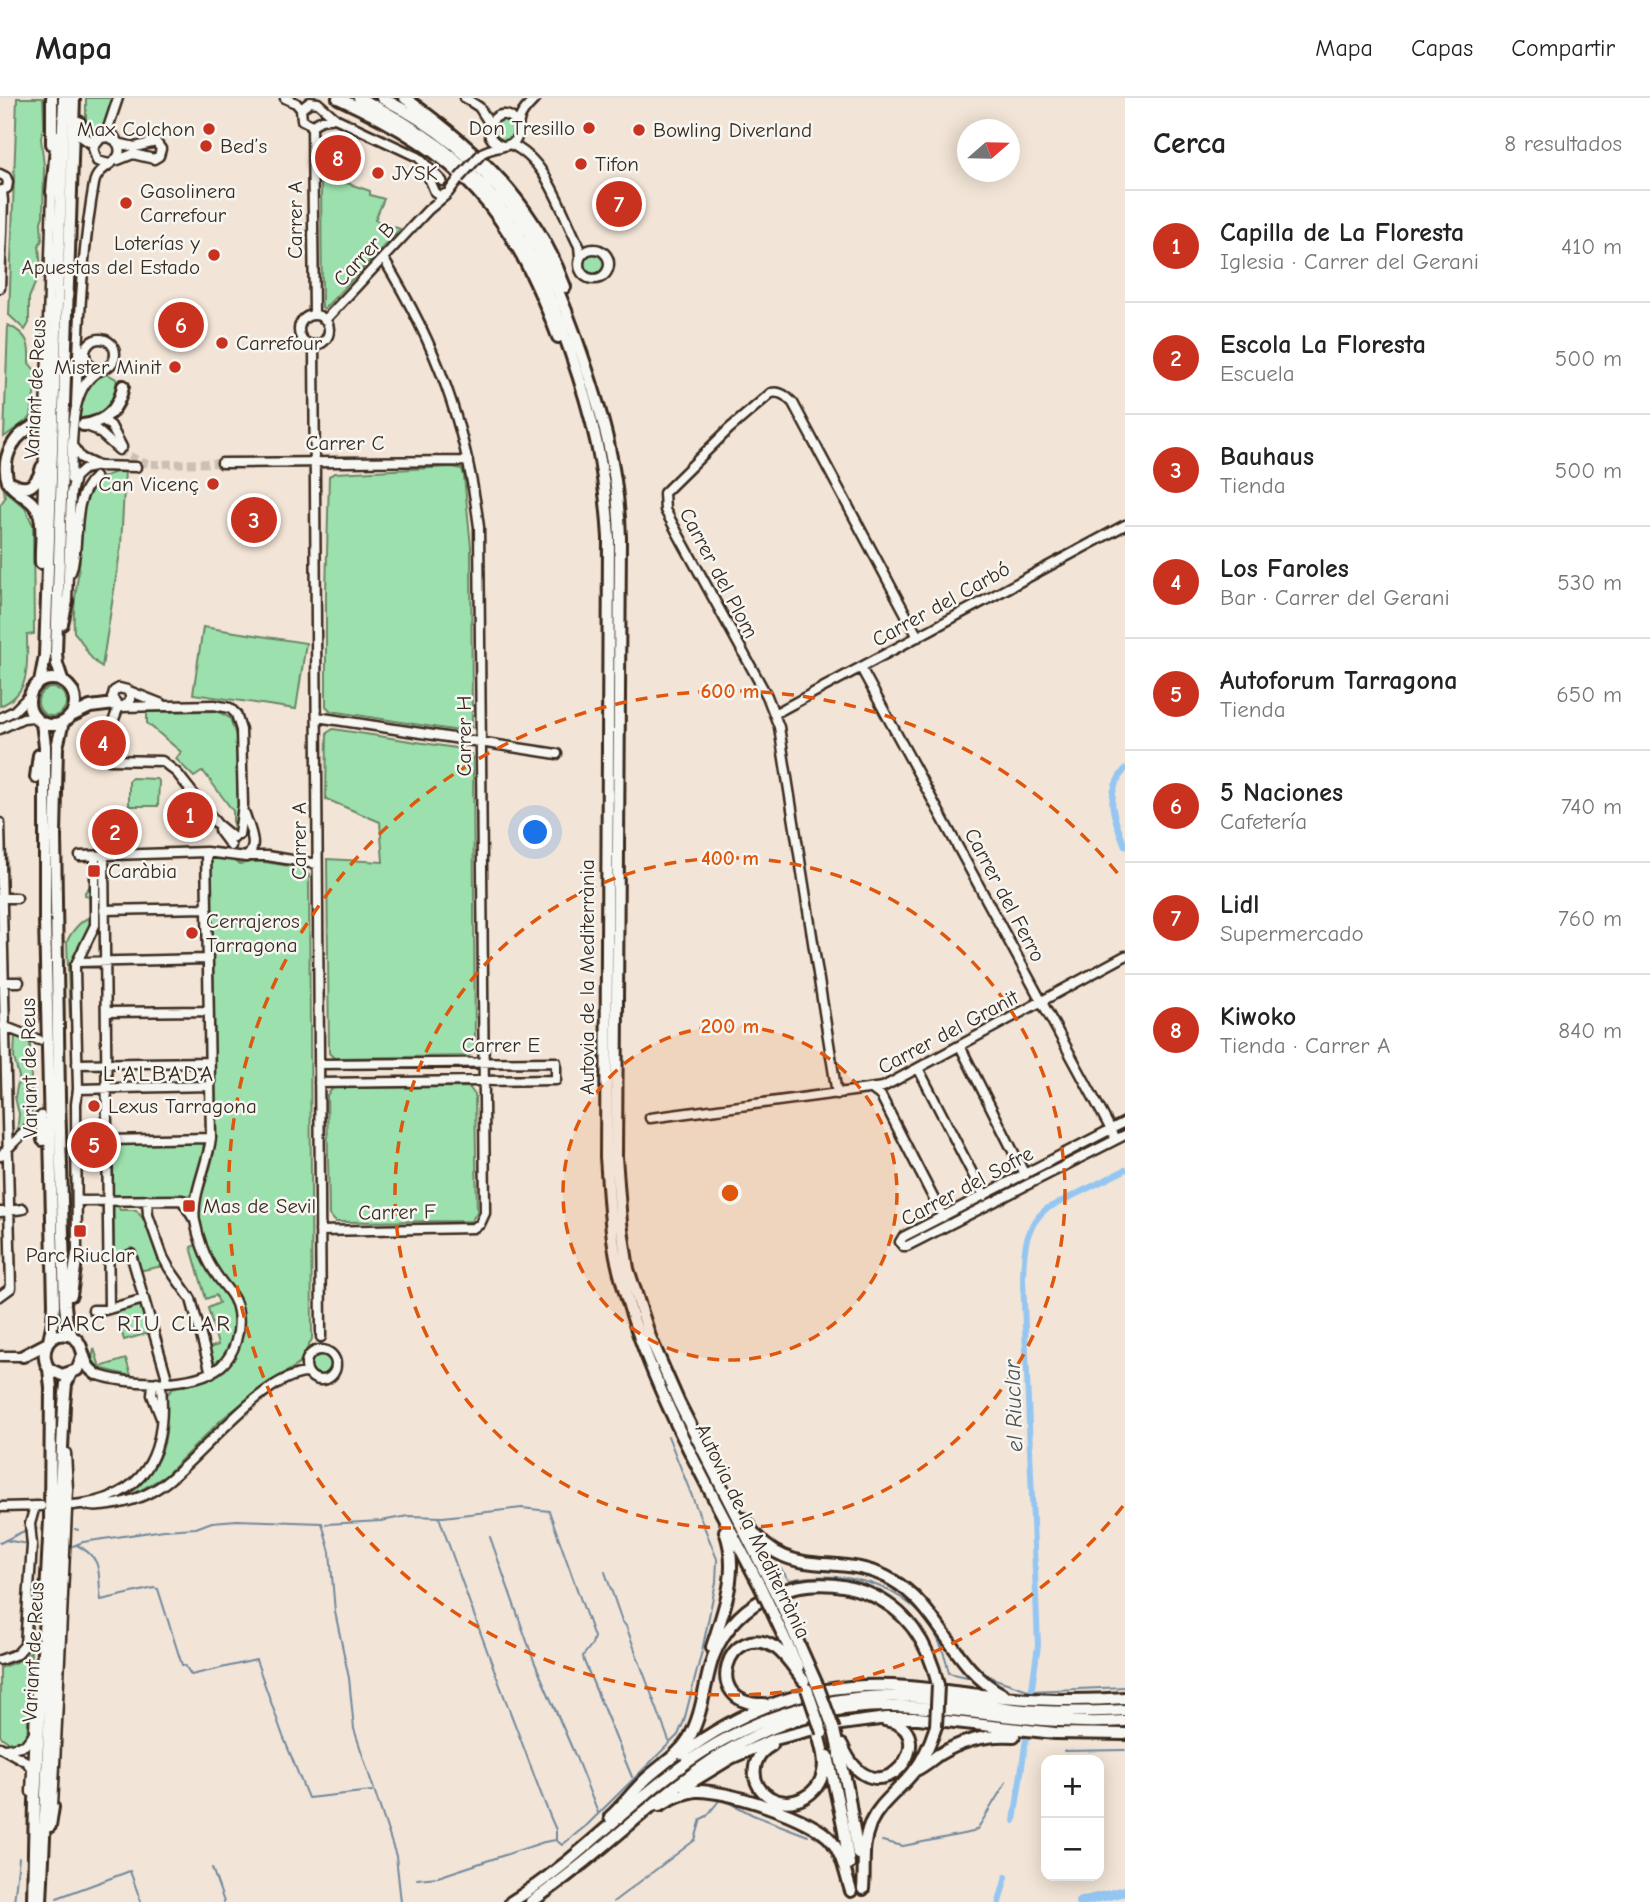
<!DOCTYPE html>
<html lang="es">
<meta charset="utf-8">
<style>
:root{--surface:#fff;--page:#f6f6f6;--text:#222;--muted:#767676;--line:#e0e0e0;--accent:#c8321e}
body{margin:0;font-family:"Comic Neue",sans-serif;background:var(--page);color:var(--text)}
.controls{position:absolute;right:21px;bottom:21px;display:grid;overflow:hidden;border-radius:14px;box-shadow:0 4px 18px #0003}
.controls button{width:63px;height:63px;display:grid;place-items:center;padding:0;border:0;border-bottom:2px solid var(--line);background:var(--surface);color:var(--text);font:35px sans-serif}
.compass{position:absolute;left:957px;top:21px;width:63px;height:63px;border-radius:50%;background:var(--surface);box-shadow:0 4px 18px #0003;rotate:70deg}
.you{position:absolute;left:536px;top:735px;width:24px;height:24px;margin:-18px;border:5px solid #fff;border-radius:50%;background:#1a73e8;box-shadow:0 0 0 10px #1a73e833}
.badge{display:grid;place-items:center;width:46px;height:46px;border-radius:50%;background:var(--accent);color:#fff;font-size:23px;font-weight:700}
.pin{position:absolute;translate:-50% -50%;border:4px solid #fff;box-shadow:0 2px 7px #0006}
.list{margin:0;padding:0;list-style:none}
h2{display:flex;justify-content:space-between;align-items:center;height:91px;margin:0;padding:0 28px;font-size:30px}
h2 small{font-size:23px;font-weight:400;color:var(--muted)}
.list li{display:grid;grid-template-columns:46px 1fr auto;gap:21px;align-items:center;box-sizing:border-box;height:112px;padding:0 28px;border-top:2px solid var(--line)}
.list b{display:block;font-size:26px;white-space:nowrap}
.list p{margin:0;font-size:23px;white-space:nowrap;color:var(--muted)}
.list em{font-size:23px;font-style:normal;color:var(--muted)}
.map{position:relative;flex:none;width:1125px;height:1804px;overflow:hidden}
header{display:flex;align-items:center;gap:42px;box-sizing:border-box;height:98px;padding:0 35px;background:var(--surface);border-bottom:2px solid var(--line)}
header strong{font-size:33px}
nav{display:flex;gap:38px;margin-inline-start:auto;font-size:24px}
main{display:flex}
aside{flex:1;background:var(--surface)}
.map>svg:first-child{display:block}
.green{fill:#9ce1ad;stroke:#6c8666;stroke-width:2}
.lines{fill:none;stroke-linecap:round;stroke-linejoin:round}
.stream{stroke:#71889d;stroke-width:2}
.canal{stroke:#95c6f1;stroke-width:6}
.river{stroke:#95c6f1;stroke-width:10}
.minor-tunnel{stroke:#cdc0b2;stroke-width:8;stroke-dasharray:8 4;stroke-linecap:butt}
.minor-casing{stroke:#3b2a1e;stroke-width:13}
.highway-casing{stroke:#3b2a1e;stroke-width:16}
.minor{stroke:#f6f6f2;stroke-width:8}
.highway{stroke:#f6f6f2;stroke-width:10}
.minor-bridge-casing{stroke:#3b2a1e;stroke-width:13;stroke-linecap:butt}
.highway-bridge-casing{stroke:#3b2a1e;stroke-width:16;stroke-linecap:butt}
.minor-bridge{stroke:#f6f6f2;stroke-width:8}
.highway-bridge{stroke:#f6f6f2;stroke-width:10}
.ring{fill:none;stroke:#df570d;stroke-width:3.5;stroke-dasharray:12 9}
.poi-dot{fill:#c8321e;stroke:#f6f6f2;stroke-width:2.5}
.labels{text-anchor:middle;stroke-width:5;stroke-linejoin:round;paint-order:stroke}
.poi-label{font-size:21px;fill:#3b2a1e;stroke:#f6f6f2;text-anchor:start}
.street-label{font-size:21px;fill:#3b2a1e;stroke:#f6f6f2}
.neighbourhood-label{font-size:23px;letter-spacing:2px;fill:#3b2a1e;stroke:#f6f6f2}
.water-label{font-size:23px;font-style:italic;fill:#525153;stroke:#f6f6f2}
.centre{fill:#df570d;stroke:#f6f6f2;stroke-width:3.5}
.ring-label{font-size:21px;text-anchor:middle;font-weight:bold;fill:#df570d;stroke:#f6f6f2;stroke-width:5;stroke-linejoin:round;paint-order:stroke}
</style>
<header>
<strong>Mapa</strong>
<nav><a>Mapa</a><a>Capas</a><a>Compartir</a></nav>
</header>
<main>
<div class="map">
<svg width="1125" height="1804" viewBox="0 0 1125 1804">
<rect width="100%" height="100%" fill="#f2e5d7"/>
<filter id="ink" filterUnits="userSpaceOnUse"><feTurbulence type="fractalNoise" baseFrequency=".0143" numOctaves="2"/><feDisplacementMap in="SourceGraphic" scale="14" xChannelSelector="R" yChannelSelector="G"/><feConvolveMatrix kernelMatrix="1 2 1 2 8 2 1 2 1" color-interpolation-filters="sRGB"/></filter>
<g filter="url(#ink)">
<path class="green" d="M17 0H43L44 24 41 40 44 69 43 118 41 124 42 142 39 147 41 171 29 200V225L25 232 9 217Z
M86 0H112L102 34 94 38 86 31Z
M493 32a11 11 0 1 1 22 0a11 11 0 1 1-22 0Z
M321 76 370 93V97L384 101 375 122 400 131 324 211 322 209Z
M583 166a11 11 0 1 1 22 0a11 11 0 1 1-22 0Z
M8 227C28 237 30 245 29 265L37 275 31 319 4 339Z
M104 274 116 281C124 304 101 322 80 322 81 293 80 291 104 274Z
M452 369 462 371 464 378 471 449 472 629 465 634 331 613 326 608V495L329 378 335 375Z
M125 372 121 448 102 569C86 559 87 548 74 534 72 505 78 486 80 458 82 436 77 407 91 389 100 378 112 375 125 372Z
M4 392 25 410 33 427 34 536 27 537C27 566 32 595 0 608V407L5 400Z
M203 529 306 545 296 611 193 596Z
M38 604a14 14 0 1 1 28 0a14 14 0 1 1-28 0Z
M217 613 230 620 236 638 238 716 236 725 233 727V713L203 673 194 679 176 661 181 654 147 625V614Z
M333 631 468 652 473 659 475 952 469 958 334 960 329 955 327 761 383 764 380 724 326 701 327 635Z
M132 680 156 681 159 683 158 708H129V682Z
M227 760 240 766 258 763 302 770 309 777 312 1241 299 1266 264 1288 222 1321 165 1378 130 1398 116 1400C145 1385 167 1361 166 1326 165 1317 162 1307 166 1299 169 1292 176 1288 183 1285L184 1288 203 1282 227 1266 241 1218C229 1196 190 1130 198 1107 206 1086 214 1063 216 1039L211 761Z
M91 787V826L69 868 70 924 67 844C70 835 81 822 90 819L89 798 85 797V794Z
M15 938 30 943 32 1021 17 1036 19 1016 15 999 19 979 14 960Z
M469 989 475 997 477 1115 471 1123 336 1124 329 1117 327 997 333 990Z
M204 1044 201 1071 192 1097 113 1098 112 1045Z
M113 1107H118L120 1112H136L148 1127 163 1168 138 1173 131 1151 114 1156Z
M198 1146C202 1156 205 1168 210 1177 215 1184 223 1190 228 1198 241 1220 234 1251 215 1267L209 1250 218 1247 208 1210 219 1205 216 1197 206 1201 191 1149Z
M140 1206 149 1235 124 1242 116 1214Z
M94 1250 100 1269 126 1261 131 1278 99 1270 92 1262Z
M309 1267a12 12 0 1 1 24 0a12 12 0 1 1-24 0Z
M31 1553 27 1641 11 1646 0 1638V1570L21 1562Z"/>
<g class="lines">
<path class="stream" d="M439 1419C464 1490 490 1562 517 1632 530 1665 541 1699 556 1732V1741
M326 1426 381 1423 408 1418 443 1419 522 1410 549 1413 594 1539 592 1546 583 1558 584 1563 632 1679
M35 1431H37
M75 1431 78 1432
M490 1439 534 1563 575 1657 598 1715
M5 1442 28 1446
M0 1445 26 1432
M77 1447C105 1462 97 1475 101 1502L154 1490 158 1491 182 1567H185L191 1577 256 1562 283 1638 308 1700 372 1693
M73 1448 83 1444 164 1432 196 1430 212 1424 237 1422 322 1425 330 1454 335 1514 349 1580 354 1631 396 1758 401 1804
M781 1471 789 1482C862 1468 934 1496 949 1575L967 1579
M605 1474 622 1523 626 1528 669 1643
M977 1571 995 1581 1031 1593 1125 1589
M1064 1653 1125 1652
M882 1743 903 1748 973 1734 978 1730 1006 1684
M212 1770 224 1804
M417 1781 438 1779 544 1744 556 1742 562 1747 587 1727 678 1637 684 1623 702 1553 716 1484 717 1461 668 1338
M57 1800 130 1773 141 1804
M14 1804 19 1760
M613 1804 695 1742 701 1721 707 1718 721 1700 753 1717 808 1738"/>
<path class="canal" d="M1125 671C1103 697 1114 720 1125 748
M1031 1597 1038 1547 1023 1180C1024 1153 1024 1130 1046 1111L1125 1072
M1014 1723 1026 1641
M999 1804 1006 1779"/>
<path class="river" d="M1080 1804 1125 1793"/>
<path class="minor-tunnel" d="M119 352 141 364 151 366 222 365"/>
<g class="minor-casing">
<path id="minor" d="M285 0 296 5 301 11
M465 0 479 9 490 26
M301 11 310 4 318 5 335 20 418 59 442 83
M301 11 302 22 312 27 322 22 335 20
M312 27 314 217
M107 33 118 0
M117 45 135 49 156 44 161 51 159 58 154 61 133 56 118 62
M510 46C548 62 561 114 579 148L580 159
M500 47C472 34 503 0 518 27
M482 55C492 49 508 49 514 44 521 37 517 31 519 23 521 14 530 6 536 0
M109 66 97 63 93 50 101 40 109 39 116 43
M424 68 435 94 440 98 448 95 459 80
M0 76 6 79 8 84 7 90 0 93
M579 166a15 15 0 1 1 30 0a15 15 0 1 1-30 0Z
M0 190 3 103 2 93
M299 232a15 15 0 1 1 30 0a15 15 0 1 1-30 0Z
M325 222 428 112 446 97
M85 256a15 15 0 1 1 30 0a15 15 0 1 1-30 0Z
M314 248 321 1239
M76 307C79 233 81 159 94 86 97 66 124 66 119 49 118 43 112 37 109 30
M102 321 111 328 122 349
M86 328 97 332 119 352
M74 350 81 360 96 367
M222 365 468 363
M71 381C73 349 67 285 102 272
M42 418 52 94
M71 474C82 442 69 404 95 379
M67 503 71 395 75 379 84 371 99 368 136 369
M861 570 1116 1041
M129 593 162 606
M119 608 110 632 109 662 162 663 177 675 217 726 234 740
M122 609 130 604V597L127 592 119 590 114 593 112 600 119 608 120 609 214 607 230 610 236 616 241 632 243 707 239 737
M774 616 1125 427
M317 619 557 656
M0 620 14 613 29 598
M0 631 23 620 34 619
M0 725 11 1190 0 1198
M219 732 231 748
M104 757 109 1211
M80 758 206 754 246 759C260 749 249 730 245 716
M249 758H267L317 766
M0 800H17
M104 812 207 810
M77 864 208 861
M0 884H19
M106 914 208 913
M3 928 39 942
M960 948 1025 1077
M77 966 209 964
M319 966 556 964V982L319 985
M918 970 984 1098
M78 991 209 988
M873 992 881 998 943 1119
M837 996 779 629 767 598 665 412 664 395 729 331 771 295C781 293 786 298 793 305L918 539
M650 1020 883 989 1125 858
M1125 1024 903 1139 900 1144 903 1148H907L1125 1037
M107 1042 211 1040
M0 1058 41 1018
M147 1102 148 1117 163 1159 169 1170 191 1201 211 1275
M77 1103 182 1102 193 1120
M0 1114 23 1111
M320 1133 473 1130 480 1126 485 1115 479 429C466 327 437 248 383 160
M77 1156 76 1006 78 991 75 873V868L95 827V758
M131 1156 166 1277V1284
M93 1212H105L144 1201
M306 1267a15 15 0 1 1 30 0a15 15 0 1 1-30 0Z
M0 1258H23
M96 1276C126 1288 195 1289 221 1268 235 1256 241 1232 238 1214 236 1197 222 1187 214 1173 205 1160 198 1139 195 1123 191 1099 208 1066 211 1040L206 754
M84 1406C93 1410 102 1408 110 1407 130 1404 149 1397 165 1385 200 1360 264 1275 308 1275
M73 1407C146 1401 167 1355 161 1288L157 1284 153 1287 152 1297 161 1320
M0 1409 41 1408
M0 1562 17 1556 25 1547 32 1447 30 1426 35 1408
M0 1649 27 1664 31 1670
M6 1651 25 1647 32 1638
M31 1694 37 1570
M53 1709 68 1391 66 1355"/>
</g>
<g class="highway-casing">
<path id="highway" d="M52 0V46
M338 0C463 57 510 111 558 239
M359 0C483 62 525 124 570 253 593 319 605 370 609 440L606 1059C609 1098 610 1138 620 1176 648 1286 708 1388 760 1488
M382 0C498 59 542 139 582 257 604 321 618 372 620 440L616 1059 621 1125 628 1171 650 1239 679 1305 770 1484
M405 0C477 52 534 104 565 189
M79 24 82 38 89 43 97 42
M52 94 57 38
M40 326C15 333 0 359 8 384 17 397 33 400 39 415 44 430 40 449 41 465
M83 327C106 324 119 311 123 288
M13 386C29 395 38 385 42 369
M62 526 67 503
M29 604a23 23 0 1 1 46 0a23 23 0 1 1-46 0Z
M40 584 45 558 64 0
M63 584 57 566 56 555 74 0
M69 619 90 609 115 606
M63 624 57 649 55 737 59 999 65 1207 67 1226 72 1238
M42 625 45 648V821L54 1207 53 1223 49 1243
M36 679 39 657
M41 1024 43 1042
M71 1197 77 1156
M83 1257 77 1272 62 1277 49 1271C39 1256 47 1233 68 1237 84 1241 81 1257 88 1268 90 1272 94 1274 96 1276
M23 1258 46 1246
M744 1421C785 1489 836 1450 892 1482 940 1509 954 1573 1004 1597
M781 1506 818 1589
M771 1511 798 1569
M712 1549C724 1511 740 1473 725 1433
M764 1606C699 1608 728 1519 776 1550 787 1558 795 1572 804 1583
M834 1632 847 1689 858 1756
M772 1647C750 1658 748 1687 771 1700 792 1711 819 1697 823 1674 826 1662 821 1648 818 1636
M842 1647C877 1730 948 1632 885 1622
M682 1656C735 1616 797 1591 864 1588 904 1586 942 1593 981 1597 1029 1602 1077 1604 1125 1600
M828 1658 843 1727 849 1766
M914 1673C923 1669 930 1663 938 1657 961 1643 987 1636 1014 1638
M685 1688 731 1660 775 1641 826 1628 887 1620H918L1055 1635 1125 1636
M660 1707C671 1700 682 1695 695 1693 725 1691 812 1720 831 1742 843 1757 845 1775 851 1793
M610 1719C623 1707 634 1692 647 1680 661 1667 679 1657 689 1640 703 1616 704 1586 713 1559 736 1497 808 1471 867 1495 907 1511 929 1546 938 1587
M50 1728 53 1709
M863 1791C865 1768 861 1748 870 1726 880 1704 901 1691 915 1672 925 1659 931 1643 936 1628
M33 1804 35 1703 50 1422 51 1290 49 1271
M41 1804 64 1307 66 1286 71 1275
M511 1804C585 1759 641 1689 716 1646 770 1615 831 1598 893 1598 933 1598 974 1606 1014 1611 1051 1615 1088 1614 1125 1612
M531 1804C654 1721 724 1606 892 1608 970 1610 1046 1629 1125 1623"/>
</g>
<use href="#minor" class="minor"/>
<use href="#highway" class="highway"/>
<g class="minor-bridge-casing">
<path id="minor-bridge" d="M459 80 482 55"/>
</g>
<g class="highway-bridge-casing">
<path id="highway-bridge" d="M770 1484 781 1506
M760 1488 771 1511
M818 1589 834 1632
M807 1591 822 1635
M936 1628 938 1587"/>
</g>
<use href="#minor-bridge" class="minor-bridge"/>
<use href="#highway-bridge" class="highway-bridge"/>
</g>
</g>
<circle cx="730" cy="1095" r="167" fill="#df570d" fill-opacity=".12"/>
<g class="ring">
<circle cx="730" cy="1095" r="167"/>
<circle cx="730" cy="1095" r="335"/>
<path d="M1123 1408A502 502 0 1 1 1123 782"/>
</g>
<g class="poi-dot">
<circle cx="589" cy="30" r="7"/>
<circle cx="209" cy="31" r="7"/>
<circle cx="639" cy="32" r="7"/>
<circle cx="206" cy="48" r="7"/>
<circle cx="581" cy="66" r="7"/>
<circle cx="378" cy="75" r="7"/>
<circle cx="126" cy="105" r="7"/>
<circle cx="214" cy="157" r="7"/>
<circle cx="222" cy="245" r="7"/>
<circle cx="175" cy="269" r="7"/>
<circle cx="213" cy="386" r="7"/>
<rect x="87" y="766" width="14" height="14" rx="3.5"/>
<circle cx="192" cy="835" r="7"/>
<circle cx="94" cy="1008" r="7"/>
<rect x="182" y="1101" width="14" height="14" rx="3.5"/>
<rect x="73" y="1126" width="14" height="14" rx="3.5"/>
</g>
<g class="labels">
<g class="poi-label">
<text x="575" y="37" text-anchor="end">Don Tresillo</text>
<text x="195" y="38" text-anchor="end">Max Colchon</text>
<text x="653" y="39">Bowling Diverland</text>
<text x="220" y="55">Bed’s</text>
<text x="595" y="73">Tifon</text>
<text x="392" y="82">JYSK</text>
<text x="140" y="100">Gasolinera<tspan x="140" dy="24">Carrefour</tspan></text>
<text x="200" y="152" text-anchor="end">Loterías y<tspan x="200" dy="24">Apuestas del Estado</tspan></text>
<text x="236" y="252">Carrefour</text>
<text x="161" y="276" text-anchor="end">Mister Minit</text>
<text x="199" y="393" text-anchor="end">Can Vicenç</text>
<text x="108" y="780">Caràbia</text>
<text x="206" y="830">Cerrajeros<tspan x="206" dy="24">Tarragona</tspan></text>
<text x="108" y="1015">Lexus Tarragona</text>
<text x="203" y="1115">Mas de Sevil</text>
<text x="80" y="1164" text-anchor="middle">Parc Riuclar</text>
</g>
<g class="street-label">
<text transform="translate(295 122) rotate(-90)" y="7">Carrer A</text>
<text transform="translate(364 156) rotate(-47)" y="7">Carrer B</text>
<text transform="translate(35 291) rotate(-87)" y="7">Variant de Reus</text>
<text x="345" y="352">Carrer C</text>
<text transform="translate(719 475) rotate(62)" y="7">Carrer del Plom</text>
<text transform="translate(941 506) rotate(-29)" y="7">Carrer del Carbó</text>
<text transform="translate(464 638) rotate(-90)" y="7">Carrer H</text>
<text transform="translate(299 743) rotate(-90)" y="7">Carrer A</text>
<text transform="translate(1005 797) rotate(62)" y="7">Carrer del Ferro</text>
<text transform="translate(587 879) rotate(-90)" y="7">Autovia de la Mediterrània</text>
<text transform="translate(948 934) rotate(-28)" y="7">Carrer del Granit</text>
<text x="501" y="954">Carrer E</text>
<text transform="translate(29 970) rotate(-91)" y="7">Variant de Reus</text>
<text transform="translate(967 1088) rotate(-28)" y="7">Carrer del Sofre</text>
<text transform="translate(397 1114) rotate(-1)" y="7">Carrer F</text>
<text transform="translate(753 1433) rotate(64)" y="7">Autovia de la Mediterrània</text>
<text transform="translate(33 1554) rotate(-87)" y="7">Variant de Reus</text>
</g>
<g class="neighbourhood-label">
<text x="159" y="983">L'ALBADA</text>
<text x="139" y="1233">PARC RIU CLAR</text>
</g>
<g class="water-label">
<text transform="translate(1013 1308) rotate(-92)" y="8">el Riuclar</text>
</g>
</g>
<circle cx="730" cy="1095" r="10" class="centre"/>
<g class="ring-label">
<text x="730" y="600">600 m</text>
<text x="730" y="767">400 m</text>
<text x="730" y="935">200 m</text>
</g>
</svg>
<div class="controls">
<button>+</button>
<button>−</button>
</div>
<svg class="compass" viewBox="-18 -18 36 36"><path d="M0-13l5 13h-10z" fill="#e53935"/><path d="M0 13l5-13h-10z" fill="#767676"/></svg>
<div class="you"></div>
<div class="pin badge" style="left:190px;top:717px">1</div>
<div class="pin badge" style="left:115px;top:734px">2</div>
<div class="pin badge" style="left:254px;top:422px">3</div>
<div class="pin badge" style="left:103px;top:645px">4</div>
<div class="pin badge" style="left:94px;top:1047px">5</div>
<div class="pin badge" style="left:181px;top:227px">6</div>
<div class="pin badge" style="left:619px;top:106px">7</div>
<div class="pin badge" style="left:338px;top:60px">8</div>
</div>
<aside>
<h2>Cerca<small>8 resultados</small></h2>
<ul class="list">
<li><span class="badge">1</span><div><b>Capilla de La Floresta</b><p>Iglesia · Carrer del Gerani</p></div><em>410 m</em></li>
<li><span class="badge">2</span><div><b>Escola La Floresta</b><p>Escuela</p></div><em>500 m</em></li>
<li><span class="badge">3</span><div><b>Bauhaus</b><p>Tienda</p></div><em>500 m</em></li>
<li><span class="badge">4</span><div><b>Los Faroles</b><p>Bar · Carrer del Gerani</p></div><em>530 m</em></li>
<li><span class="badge">5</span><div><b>Autoforum Tarragona</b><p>Tienda</p></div><em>650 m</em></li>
<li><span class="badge">6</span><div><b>5 Naciones</b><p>Cafetería</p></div><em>740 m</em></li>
<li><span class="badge">7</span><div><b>Lidl</b><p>Supermercado</p></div><em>760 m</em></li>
<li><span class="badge">8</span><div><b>Kiwoko</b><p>Tienda · Carrer A</p></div><em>840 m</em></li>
</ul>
</aside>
</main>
